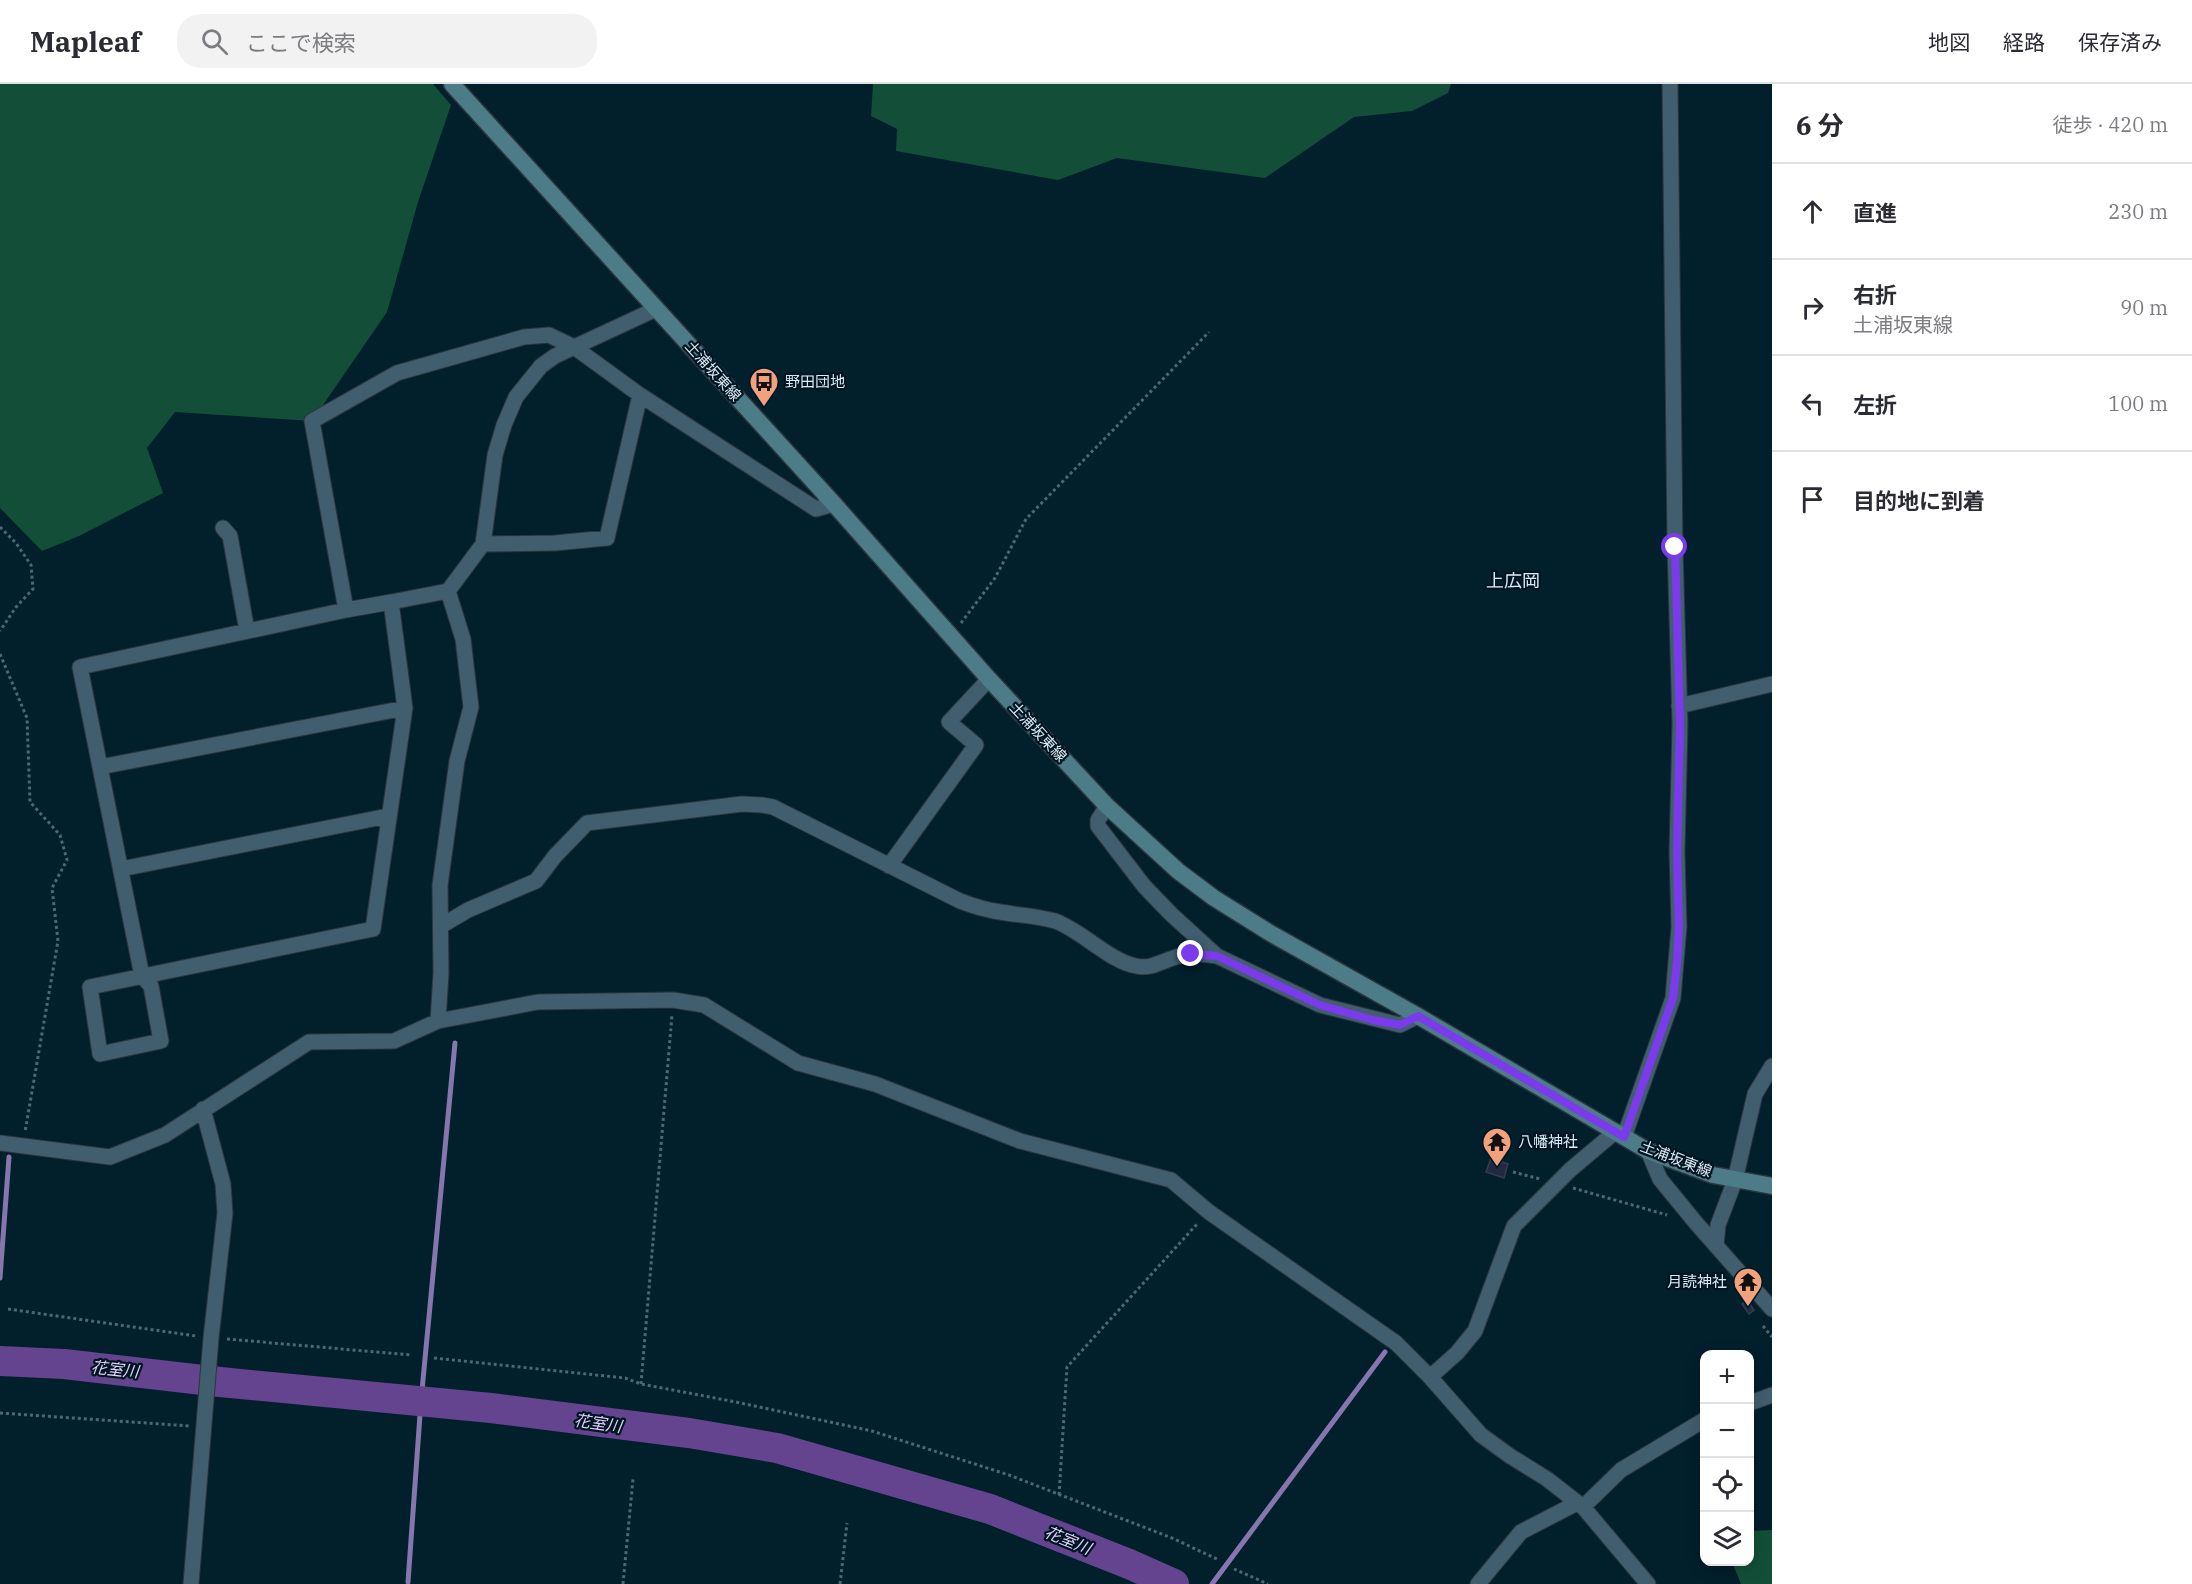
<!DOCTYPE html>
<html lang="ja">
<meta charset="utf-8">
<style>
:root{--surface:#fff;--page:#f2f2f3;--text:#2b2b33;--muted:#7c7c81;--line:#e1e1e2}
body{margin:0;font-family:"IBM Plex Serif","Noto Sans JP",serif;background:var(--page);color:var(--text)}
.controls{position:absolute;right:18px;bottom:18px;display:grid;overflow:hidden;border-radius:12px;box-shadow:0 3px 15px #0003}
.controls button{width:54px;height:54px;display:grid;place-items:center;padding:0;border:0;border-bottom:2px solid var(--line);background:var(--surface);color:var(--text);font:30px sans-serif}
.stop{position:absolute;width:18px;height:18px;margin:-14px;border:4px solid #7c3aed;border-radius:50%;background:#fff}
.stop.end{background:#7c3aed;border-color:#fff;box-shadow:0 2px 6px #0008}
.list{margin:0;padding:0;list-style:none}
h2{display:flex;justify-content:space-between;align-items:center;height:78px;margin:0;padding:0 24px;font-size:26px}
h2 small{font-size:20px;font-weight:400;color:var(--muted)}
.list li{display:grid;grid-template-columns:39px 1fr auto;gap:18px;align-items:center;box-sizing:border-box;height:96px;padding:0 24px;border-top:2px solid var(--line)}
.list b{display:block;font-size:22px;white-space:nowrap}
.list p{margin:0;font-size:20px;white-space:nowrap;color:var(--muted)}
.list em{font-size:20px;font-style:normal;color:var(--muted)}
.icon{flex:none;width:33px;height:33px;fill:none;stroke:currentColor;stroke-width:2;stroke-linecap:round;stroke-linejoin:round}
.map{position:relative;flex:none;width:1772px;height:1500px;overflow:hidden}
header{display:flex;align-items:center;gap:36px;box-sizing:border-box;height:84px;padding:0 30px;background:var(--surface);border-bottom:2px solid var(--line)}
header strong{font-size:28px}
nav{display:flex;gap:33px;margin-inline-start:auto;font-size:21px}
.search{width:420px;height:54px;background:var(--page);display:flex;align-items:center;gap:15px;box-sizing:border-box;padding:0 21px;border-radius:24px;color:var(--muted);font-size:22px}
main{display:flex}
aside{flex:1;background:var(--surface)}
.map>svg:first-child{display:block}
.forest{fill:#134f38}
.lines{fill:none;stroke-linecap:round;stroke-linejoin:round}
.stream{stroke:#8776ad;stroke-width:5}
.river{stroke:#64448e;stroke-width:30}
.building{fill:#212a40;stroke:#333c54;stroke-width:1.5}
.minor-casing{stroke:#2c353e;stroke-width:17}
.secondary-casing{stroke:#2c353e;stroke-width:19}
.path{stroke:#4f6773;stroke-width:3;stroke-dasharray:3 3;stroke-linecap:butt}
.minor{stroke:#415e6e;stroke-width:15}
.secondary{stroke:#4c7c88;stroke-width:16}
.route{stroke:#7c3aed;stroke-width:8}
.labels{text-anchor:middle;stroke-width:4.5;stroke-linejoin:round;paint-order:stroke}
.street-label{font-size:15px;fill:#daebf4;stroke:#001522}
.poi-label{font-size:15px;fill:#daebf4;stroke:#001522;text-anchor:start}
.water-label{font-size:16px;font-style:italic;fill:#e3d3fe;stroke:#001522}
.quarter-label{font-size:18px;fill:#daebf4;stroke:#001522}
</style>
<header>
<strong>Mapleaf</strong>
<div class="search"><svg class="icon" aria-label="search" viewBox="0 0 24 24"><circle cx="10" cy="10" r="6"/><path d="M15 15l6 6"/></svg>ここで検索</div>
<nav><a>地図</a><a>経路</a><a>保存済み</a></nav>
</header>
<main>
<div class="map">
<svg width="1772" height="1500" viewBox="0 0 1772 1500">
<rect width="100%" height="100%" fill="#021f2c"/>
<path class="forest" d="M0 0H433L451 21 418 118 387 228 312 337 175 328 147 364 163 409 79 452 42 467 0 424Z
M873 0H1451L1448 9 1412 27 1354 33 1265 94 1117 74 1058 96 896 67 897 45 871 32Z
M1772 1446V1500H1741L1732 1478H1750V1447Z"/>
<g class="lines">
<path class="stream" d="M0 1194 9 1073
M408 1498 421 1317 455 959
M1212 1500 1385 1268"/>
<path class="river" d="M0 1277 64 1280 220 1298 491 1324 689 1349 777 1364 990 1425 1129 1480 1174 1500"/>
</g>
<path class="building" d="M1491 1074 1508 1080 1504 1094 1486 1088Z
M1747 1216 1754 1226 1749 1230 1742 1220Z"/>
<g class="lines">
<g class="minor-casing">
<path id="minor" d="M223 444 230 452 247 547
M483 460 555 459 607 454 640 311
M391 518 448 507 483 460 495 371 504 341 516 313 541 282 555 272 656 225
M346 526 312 337 397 289 524 253 549 251 574 263 640 311 816 425 834 420
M1679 622 1772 600
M100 683 142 892 151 902 161 957 100 970 90 903 373 845 405 624 391 518 346 526 80 583 100 683
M100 683 405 624
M1107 722 1098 736V742L1144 802 1171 830 1217 872
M889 782 976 661 949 638 989 595
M121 785 388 732
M441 842 468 826 536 797 555 772 587 739 742 720 762 721 773 723 960 817C973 822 986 826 1000 828 1018 831 1037 832 1055 837 1081 846 1109 877 1136 882 1152 886 1165 875 1180 872 1193 869 1205 870 1217 872L1320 921 1400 941 1418 932
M438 937 441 889 440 801 457 677 471 623 463 555 448 507
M1624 1053 1673 914 1679 843 1677 768 1680 640 1675 463 1670 0
M0 1059 110 1073 165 1051 309 958 394 957 438 937 538 918 673 916 704 921 798 979 875 1000 1020 1057 1171 1096 1209 1128 1396 1259 1430 1293 1481 1351 1510 1372 1547 1395 1583 1423 1648 1500
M1648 1067 1660 1095 1696 1139 1772 1225
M1716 1162 1718 1141 1735 1096 1755 1010 1772 982
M1430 1293 1457 1269 1475 1247 1514 1142 1570 1086 1615 1048
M1750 1319 1772 1311
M1583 1423 1621 1386 1704 1336
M191 1500 211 1254 225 1129 223 1100 203 1025
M1478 1500 1521 1448 1577 1419"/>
</g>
<g class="secondary-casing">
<path id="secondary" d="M452 0 834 420 989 595 1107 722 1178 787 1214 814 1270 849 1418 932 1648 1067 1713 1091 1772 1102"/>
</g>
<path class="path" d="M0 443 16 459 31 481 33 505 16 523 0 547
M961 539 995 494 1026 435 1209 248
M0 570 27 634 30 718 60 751 67 776 52 804 58 857 25 1048
M1513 1088 1540 1095
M1573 1104 1667 1131
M8 1225 196 1252
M1763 1242 1772 1253
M227 1255 411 1271
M434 1274 625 1294 641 1300 736 1318 872 1347 1009 1391 1172 1454 1219 1476
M641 1300 672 931
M0 1329 190 1342
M1059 1411 1067 1283 1198 1139
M1234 1485 1268 1500
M623 1500 633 1395
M840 1500 847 1439"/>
<use href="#minor" class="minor"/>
<use href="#secondary" class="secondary"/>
</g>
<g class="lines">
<path class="route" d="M1191 870 1217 872 1320 921 1373 936 1400 941 1418 932 1624 1053 1673 914 1677 879 1679 843 1677 768 1680 640 1675 463"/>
</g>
<defs>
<g id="bus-pin" transform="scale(1.5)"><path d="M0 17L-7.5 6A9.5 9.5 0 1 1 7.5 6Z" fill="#f1a17c" stroke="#001522"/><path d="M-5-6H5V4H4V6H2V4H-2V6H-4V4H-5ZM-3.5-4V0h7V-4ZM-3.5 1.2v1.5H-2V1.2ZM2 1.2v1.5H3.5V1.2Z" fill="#111"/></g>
<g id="temple-pin" transform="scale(1.5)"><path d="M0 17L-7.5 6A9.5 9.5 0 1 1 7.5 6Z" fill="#f1a17c" stroke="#001522"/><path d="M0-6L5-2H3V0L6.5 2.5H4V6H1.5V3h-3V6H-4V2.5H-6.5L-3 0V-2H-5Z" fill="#111"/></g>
</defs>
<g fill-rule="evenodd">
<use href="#bus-pin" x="764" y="298"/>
<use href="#temple-pin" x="1497" y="1058"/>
<use href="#temple-pin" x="1748" y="1198"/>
</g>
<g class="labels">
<g class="street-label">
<text transform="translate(713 287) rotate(48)" y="5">土浦坂東線</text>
<text transform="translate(1038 648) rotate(47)" y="5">土浦坂東線</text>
<text transform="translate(1676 1075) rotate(21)" y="5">土浦坂東線</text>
</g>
<g class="poi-label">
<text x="785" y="303">野田団地</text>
<text x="1518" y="1063">八幡神社</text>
<text x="1727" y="1203" text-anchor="end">月読神社</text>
</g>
<g class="water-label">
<text transform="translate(115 1285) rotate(6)" y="6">花室川</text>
<text transform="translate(598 1339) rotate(8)" y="6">花室川</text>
<text transform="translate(1068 1456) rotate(22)" y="6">花室川</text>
</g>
<g class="quarter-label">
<text x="1513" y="503">上広岡</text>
</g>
</g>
</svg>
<div class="controls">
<button>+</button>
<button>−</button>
<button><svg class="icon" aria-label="locate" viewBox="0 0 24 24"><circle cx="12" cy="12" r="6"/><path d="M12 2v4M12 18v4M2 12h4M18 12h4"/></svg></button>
<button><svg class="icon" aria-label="layers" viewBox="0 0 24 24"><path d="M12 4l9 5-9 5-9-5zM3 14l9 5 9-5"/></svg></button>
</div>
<div class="stop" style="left:1675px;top:463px"></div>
<div class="stop end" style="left:1191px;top:870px"></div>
</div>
<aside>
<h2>6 分<small>徒歩 · 420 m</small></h2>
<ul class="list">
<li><svg class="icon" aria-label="ahead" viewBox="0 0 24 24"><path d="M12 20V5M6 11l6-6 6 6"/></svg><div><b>直進</b></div><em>230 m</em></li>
<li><svg class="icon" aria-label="right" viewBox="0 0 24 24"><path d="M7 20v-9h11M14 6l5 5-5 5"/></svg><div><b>右折</b><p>土浦坂東線</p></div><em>90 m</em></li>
<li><svg class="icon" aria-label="left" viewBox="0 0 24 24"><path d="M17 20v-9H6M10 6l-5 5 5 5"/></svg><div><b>左折</b></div><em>100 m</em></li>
<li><svg class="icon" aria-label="arrive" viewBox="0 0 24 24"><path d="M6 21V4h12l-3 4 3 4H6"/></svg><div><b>目的地に到着</b></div></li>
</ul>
</aside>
</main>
